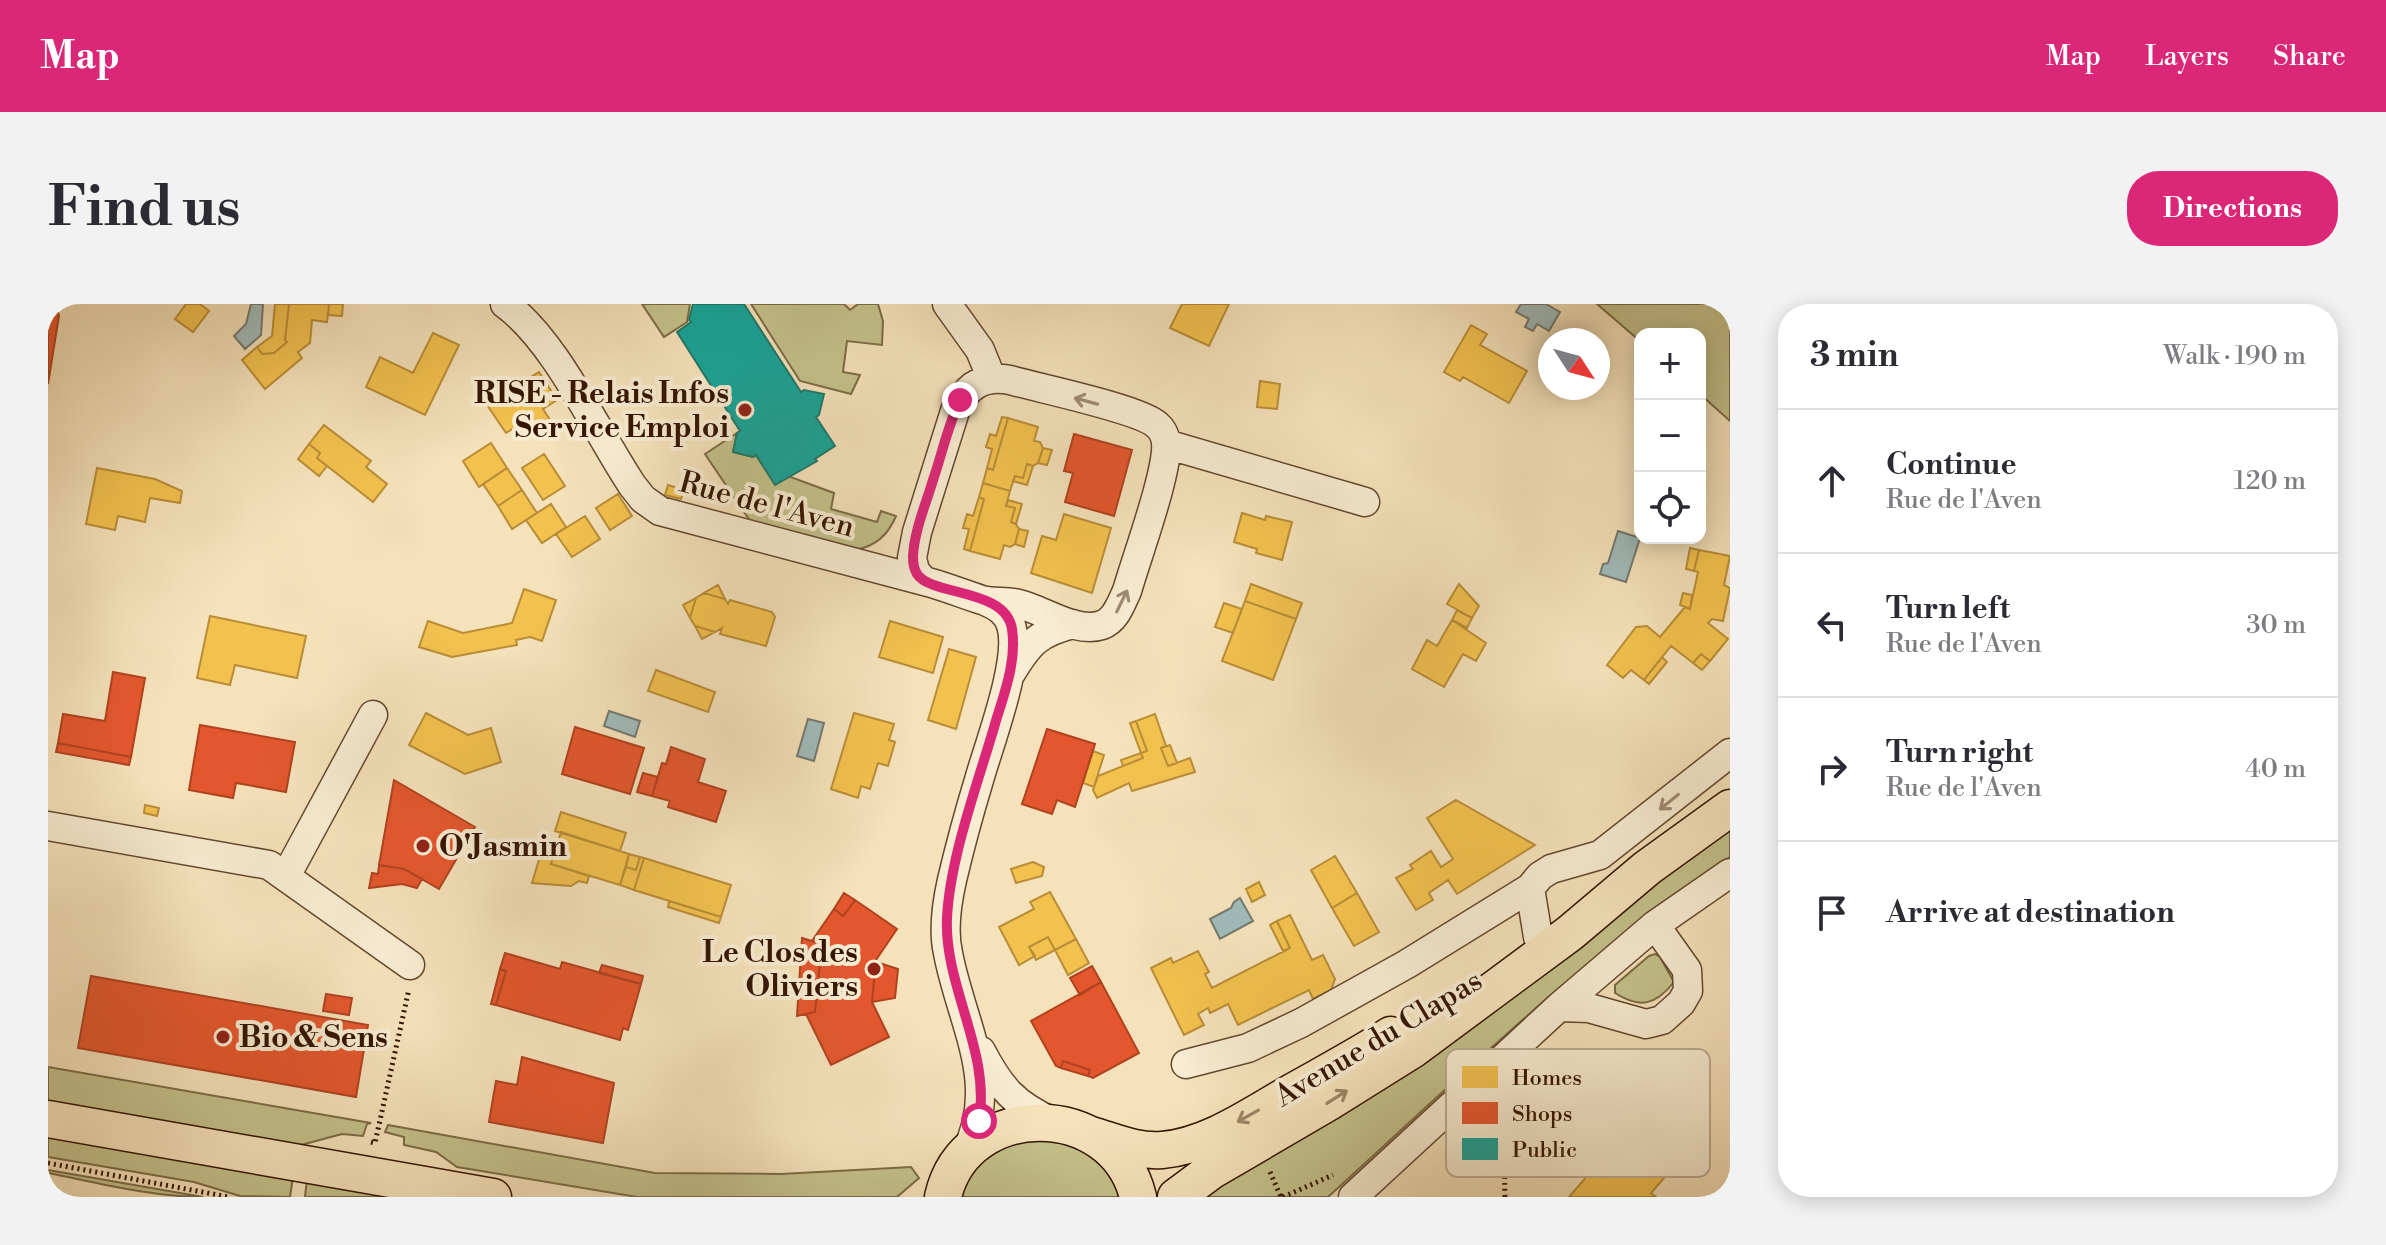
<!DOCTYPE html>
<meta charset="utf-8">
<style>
:root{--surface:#fff;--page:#f2f2f3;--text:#2b2b33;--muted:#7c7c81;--line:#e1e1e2;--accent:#db2777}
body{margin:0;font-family:"Libre Bodoni",serif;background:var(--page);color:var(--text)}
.controls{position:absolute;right:24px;top:24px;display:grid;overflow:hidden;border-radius:16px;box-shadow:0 4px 20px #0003}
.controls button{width:72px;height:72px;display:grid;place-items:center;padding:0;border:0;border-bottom:2px solid var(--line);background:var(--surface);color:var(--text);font:40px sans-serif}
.compass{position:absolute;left:1490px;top:24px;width:72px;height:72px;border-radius:50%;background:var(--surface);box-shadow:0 4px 20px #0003;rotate:126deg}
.stop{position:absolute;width:24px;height:24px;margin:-18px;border:6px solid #db2777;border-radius:50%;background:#fff}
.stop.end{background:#db2777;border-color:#fff;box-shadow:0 2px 8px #0008}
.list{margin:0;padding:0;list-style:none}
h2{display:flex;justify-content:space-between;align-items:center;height:104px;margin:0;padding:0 32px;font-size:34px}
h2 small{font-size:26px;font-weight:400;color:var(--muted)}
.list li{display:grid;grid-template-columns:52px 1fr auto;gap:24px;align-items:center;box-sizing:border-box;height:144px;padding:0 32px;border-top:2px solid var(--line)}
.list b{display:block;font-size:30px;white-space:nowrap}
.list p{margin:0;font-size:26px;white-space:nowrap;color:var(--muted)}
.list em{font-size:26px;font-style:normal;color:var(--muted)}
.icon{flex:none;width:44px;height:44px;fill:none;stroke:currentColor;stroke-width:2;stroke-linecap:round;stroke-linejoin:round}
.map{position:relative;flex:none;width:1682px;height:893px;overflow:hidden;border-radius:32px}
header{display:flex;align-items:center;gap:48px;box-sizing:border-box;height:112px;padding:0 40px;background:var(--accent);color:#fff}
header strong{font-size:38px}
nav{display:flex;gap:44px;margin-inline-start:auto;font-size:28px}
.intro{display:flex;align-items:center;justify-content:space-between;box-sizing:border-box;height:192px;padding:0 48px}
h1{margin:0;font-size:56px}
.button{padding:20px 36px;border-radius:32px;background:var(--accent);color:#fff;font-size:28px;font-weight:700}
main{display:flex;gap:48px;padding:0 48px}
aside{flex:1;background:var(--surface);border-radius:32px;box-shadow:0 4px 20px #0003}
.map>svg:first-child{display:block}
.green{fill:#c4c18b;stroke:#7c6b46;stroke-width:2}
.water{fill:#a0bbba;stroke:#757970;stroke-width:2}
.homes{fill:#f2c14e;stroke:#b98d37;stroke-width:2}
.shops{fill:#e4572e;stroke:#af4320;stroke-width:2}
.public{fill:#17a398;stroke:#20786a;stroke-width:2}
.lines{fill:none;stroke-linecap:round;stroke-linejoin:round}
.minor-casing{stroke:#64482e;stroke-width:31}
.major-casing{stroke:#341500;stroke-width:39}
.path{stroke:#341500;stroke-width:5;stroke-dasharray:2 4;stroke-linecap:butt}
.minor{stroke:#f8ecd2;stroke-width:28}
.major{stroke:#f5e2ba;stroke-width:36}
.oneway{stroke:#a08b74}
.oneway2{stroke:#9e8666}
.route{stroke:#db2777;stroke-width:10}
.poi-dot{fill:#8f2418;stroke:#f8ecd2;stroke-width:3}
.labels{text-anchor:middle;stroke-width:8;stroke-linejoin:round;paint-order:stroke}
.poi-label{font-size:30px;font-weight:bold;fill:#341500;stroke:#f8ecd2;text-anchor:end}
.street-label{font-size:30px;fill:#341500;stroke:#f8ecd2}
.key{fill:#f8ecd2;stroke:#bdac93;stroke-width:2}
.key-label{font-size:22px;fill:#341500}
</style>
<header>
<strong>Map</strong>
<nav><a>Map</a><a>Layers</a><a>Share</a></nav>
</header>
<div class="intro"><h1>Find us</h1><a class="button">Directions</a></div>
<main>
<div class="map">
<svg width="1682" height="893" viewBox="0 0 1682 893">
<rect width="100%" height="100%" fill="#f5e2ba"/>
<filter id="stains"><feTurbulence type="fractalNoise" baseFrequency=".0025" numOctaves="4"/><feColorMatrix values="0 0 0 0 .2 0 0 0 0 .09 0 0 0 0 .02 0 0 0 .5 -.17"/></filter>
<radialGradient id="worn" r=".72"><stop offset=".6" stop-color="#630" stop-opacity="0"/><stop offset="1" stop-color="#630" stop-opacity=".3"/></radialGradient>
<path class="green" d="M594 0H642L639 18 616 33Z
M703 0H796L802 6 810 0H830L835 17 834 41 799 37 795 68 812 71 803 90 752 77Z
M1549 0H1682V117L1652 90V30H1592V37Z
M689 129 685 148 705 153 708 151 727 180 740 172 786 189 783 205 829 218 833 207 848 212C840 231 828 242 807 246L702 217 657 150Z
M1682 518V553C1536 651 1410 775 1280 893H1141Z
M1607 650 1612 653 1626 678C1608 701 1592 705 1567 689V681L1601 652Z
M0 763 323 819 319 820 315 832 294 830 242 844 0 801Z
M340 821 607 869 733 870 863 863 871 874 849 893H589L409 863 388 848 356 841V833L337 828Z
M0 830 245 873 242 893 192 892 146 878 0 853Z
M976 833C1032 841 1047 838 1074 893H908L927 860Z
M0 866 155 893C104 893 50 879 0 869Z
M259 874 358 893H257Z"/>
<path class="water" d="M203 0H215L213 31 197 45 186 32 198 20Z
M1473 0H1498L1512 8 1501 27 1489 20 1485 27 1477 23 1481 15 1468 8Z
M1570 227 1592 234 1578 278 1552 270 1555 260 1560 259Z
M561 407 592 417 587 433 556 422Z
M760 415 776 419 766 457 749 452Z
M1192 594 1205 617 1172 635 1162 615 1183 604 1186 598Z"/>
<path class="homes" d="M138 0H152L161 7 145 28 127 15Z
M227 0H241L237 36 239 38 226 49 214 50 209 43 224 32Z
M241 0H281L279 18 264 16 262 39 250 48 254 54 217 85 194 56 209 43 214 50 226 49 239 38 237 36Z
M281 0H295L294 12 280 11Z
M1134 0H1181L1161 42 1122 24Z
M1423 21 1439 30 1432 41 1479 67 1461 99 1415 73 1412 77 1396 68Z
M385 29 411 41 377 111 318 83 332 53 365 69Z
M491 68 509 96 495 105 504 119 481 134 472 120 458 129 439 101Z
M1212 77 1232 80 1229 105 1209 103Z
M954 113 960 114 945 166 939 164 944 145 938 143 942 130 948 132Z
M960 114 990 123 986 137 992 138 995 144 990 159 985 162 979 160 975 174 967 172 962 187 935 179 939 164 945 166Z
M276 121 323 157 318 163 339 180 325 198 269 154 272 149 261 140Z
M443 139 459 164 431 183 415 157Z
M261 140 272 149 269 154 279 162 271 172 250 155Z
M995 144 1004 146 999 161 990 159Z
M496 150 517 182 495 196 474 164Z
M979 160 985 162 979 181 965 177 967 172 975 174Z
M49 164 107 175 134 187 132 199 102 194 97 218 70 212 67 226 38 220Z
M459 164 474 186 450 202 435 180Z
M935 179 962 187 958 202 967 204 963 218 968 220 971 225 967 240 962 243 956 241 952 255 922 247 936 195 931 193Z
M620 181 636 186 633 195 617 191Z
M474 186 489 209 464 225 450 202Z
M570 190 584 212 562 226 548 204Z
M931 193 936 195 922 247 916 245 921 225 915 224 919 210 925 212Z
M960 196 974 200 968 220 963 218 967 204 958 202Z
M503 200 518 223 494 239 478 216Z
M1194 209 1217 216 1218 212 1244 218 1234 256 1208 249 1209 245 1186 238Z
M1016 210 1063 224 1044 289 983 269 994 232 1008 236Z
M537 212 552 235 524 253 508 230Z
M971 225 980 227 976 243 967 240Z
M1642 244 1651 246 1646 267 1638 265Z
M1651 246 1682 252 1676 281 1682 284 1675 317 1664 315 1660 319 1680 335 1662 357 1653 350 1645 359 1623 342 1596 376 1583 366 1575 374 1559 361 1588 323 1599 322 1612 333 1637 303 1642 305 1650 268 1646 267Z
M1203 280 1254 299 1248 315 1197 297Z
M1411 280 1431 302 1424 314 1399 300Z
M670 281 677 295 656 289Z
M476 285 508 296 494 337 482 333 468 336 469 341 404 353 371 343 380 317 415 329 464 319Z
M656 289 677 295 680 300 682 296 724 308 727 313 718 342 672 330 674 324 667 328 647 322 642 314 648 294Z
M1635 289 1644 291 1642 305 1632 301Z
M648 294 642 314 635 301Z
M1197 297 1248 315 1225 376 1174 357Z
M1176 299 1194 305 1185 329 1167 323Z
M1409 306 1424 314 1419 324 1404 316Z
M162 312 258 332 249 374 187 361 182 381 149 374Z
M1404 316 1438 339 1428 357 1415 350 1396 383 1364 365 1379 336 1389 342Z
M842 317 895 333 885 369 831 353Z
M647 322 667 328 654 335Z
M901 345 928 353 908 425 880 416Z
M1653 350 1662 357 1654 366 1645 359Z
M1614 353 1619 358 1601 380 1596 376Z
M608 366 667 388 660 408 600 387Z
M378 409 420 431 443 424 453 458 417 470 361 441Z
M806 409 846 420 841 436 847 438 840 462 830 459 822 485 813 482 810 494 783 485Z
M1107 410 1118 442 1113 444 1120 462 1142 454 1147 468 1084 487 1081 479 1049 494 1045 486 1050 472 1095 454 1093 449 1099 447 1088 417Z
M1088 417 1099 447 1093 449 1082 419Z
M1122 441 1129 459 1120 462 1113 444Z
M1045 447 1056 451 1046 483 1035 479Z
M1093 449 1095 454 1075 462 1073 456Z
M1408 496 1487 541 1409 590 1400 576 1381 589 1385 596 1368 606 1348 574 1365 565 1362 561 1383 547 1393 563 1405 555 1379 514Z
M97 501 111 504 109 512 96 509Z
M513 508 578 529 572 547 507 527Z
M513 528 581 550 572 581 503 560Z
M495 542 507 546 503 560 541 572 539 579 531 577 523 582 484 579Z
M581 550 592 553 588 566 578 563Z
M1287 552 1309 589 1284 604 1263 566Z
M592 553 596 554 586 586 572 581 578 563 588 566Z
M596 554 683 581 673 613 586 586Z
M985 558 996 563 994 572 968 579 963 565Z
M1211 578 1217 591 1204 598 1198 585Z
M1002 588 1028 635 1007 646 1000 633 981 643 987 652 971 661 951 623 986 605 982 598Z
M1309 589 1331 628 1306 642 1284 604Z
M621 597 673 613 671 619 620 603Z
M1242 611 1264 656 1275 651 1287 675 1283 686 1265 695 1261 686 1190 721 1180 700 1162 709 1160 704 1150 710 1156 721 1136 731 1103 664 1123 654 1125 659 1150 647 1161 668 1157 670 1164 684 1242 644 1229 617Z
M1229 617 1242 644 1235 647 1222 621Z
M1000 633 1007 646 988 656 981 643Z
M1028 635 1041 659 1020 671 1007 646Z
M1570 835 1616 874 1603 889 1608 893H1521L1547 863 1559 873 1564 867 1552 857Z"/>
<path class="shops" d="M0 0H8L11 12 0 80Z
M1026 130 1084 146 1066 212 1017 198 1025 169 1016 167Z
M65 368 97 374 83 453 10 439 15 410 57 417Z
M152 421 247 438 238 488 188 479 185 494 141 486Z
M527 423 596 444 582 490 514 470Z
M999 425 1047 440 1027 503 1009 496 1004 510 974 500Z
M10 439 83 453 81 461 8 448Z
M623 443 657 455 650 478 678 487 668 518 620 503 622 497 604 492 614 459 618 460Z
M595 469 610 473 604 492 589 488Z
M346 476 427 523 391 585 356 565 331 561Z
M331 561 356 565 374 575 369 584 354 580 321 584 324 569 330 570Z
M796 589 807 596 795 612 786 605Z
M807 596 849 625 828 656 824 698 841 733 783 761 758 710 767 708 774 640 764 637 786 605 795 612Z
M754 634 774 640 767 708 749 712Z
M457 649 512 665 514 658 593 680 580 726 575 724 572 736 448 701 458 667 452 665Z
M828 658 850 665 847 694 824 698Z
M554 661 595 672 593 680 551 669Z
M1044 662 1053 678 1032 691 1022 674Z
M452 665 458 667 448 701 443 700Z
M43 672 320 721 308 793 30 744Z
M1053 678 1091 749 1045 774 1040 772 1042 766 1015 757 1013 764 1008 762 983 717Z
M278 690 304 694 301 711 275 707Z
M474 753 566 779 555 839 441 818 448 777 469 781Z
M1015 757 1042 766 1040 772 1013 764Z"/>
<path class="public" d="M645 0H696L753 88 756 86 776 90 771 111 768 113 787 142 767 155 769 157 727 181 708 151 705 153 685 148 689 129 692 127 629 28 643 18 641 16Z"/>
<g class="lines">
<g class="minor-casing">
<path id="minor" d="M457 0C508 37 548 127 584 181L595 195 612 207 876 277C896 282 915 290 934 296 946 299 959 297 971 300 996 306 1028 330 1054 321 1068 316 1073 299 1079 287 1088 255 1121 166 1118 138 1117 132 1114 125 1109 121 1092 105 990 84 962 76 935 71 918 82 907 107L869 228 864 254 867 267 876 277
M899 0 932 46 943 73
M1118 140 1317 198
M963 369C981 339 990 329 1025 320
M0 522 221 561 362 661
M238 572 325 411
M1490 633 1482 584 1492 572 1503 565 1552 551 1682 449
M1511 703 1541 704 1598 720 1614 716 1633 699 1640 687 1639 666 1607 621
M933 747C952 784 967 801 1005 818
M1138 760 1200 744 1253 719 1359 660 1482 584
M917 850C954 780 913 719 900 649 895 627 899 598 904 576 912 542 921 509 931 476 941 440 974 355 963 321 959 308 949 302 937 297
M1305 893 1511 703 1607 621 1682 569"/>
</g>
<g class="major-casing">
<path id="major" d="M0 815 445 893
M1043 831C1067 838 1089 848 1114 846 1162 842 1207 809 1248 786 1280 768 1312 751 1343 731
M895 893C917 794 1066 794 1090 893
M1128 893 1163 867 1281 798 1364 746 1522 629 1599 564 1682 504"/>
</g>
<path class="path" d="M1549 781C1578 783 1593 802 1611 823
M323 838 327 839 361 685
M0 859 181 893
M1222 868 1233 893
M1235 893 1285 871
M1457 893C1456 870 1456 853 1469 833"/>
<use href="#minor" class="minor"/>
<use href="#major" class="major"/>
</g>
<defs><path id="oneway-shaft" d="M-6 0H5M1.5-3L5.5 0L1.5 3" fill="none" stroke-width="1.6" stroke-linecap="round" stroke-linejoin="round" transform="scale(2)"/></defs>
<g class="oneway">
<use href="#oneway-shaft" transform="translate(1038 97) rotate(-165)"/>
<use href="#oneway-shaft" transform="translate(1074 297) rotate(-64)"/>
<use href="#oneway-shaft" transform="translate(1621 498) rotate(141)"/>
</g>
<g class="oneway2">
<use href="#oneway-shaft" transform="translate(1289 793) rotate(-32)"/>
<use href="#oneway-shaft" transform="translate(1200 812) rotate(151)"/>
</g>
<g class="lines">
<path class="route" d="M912 96C900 121 894 150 885 176 878 200 866 227 865 253 865 258 866 265 869 270 883 292 958 284 964 325 969 357 956 390 947 420 930 479 902 553 899 614 896 683 943 747 931 817"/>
</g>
<g class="poi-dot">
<circle cx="697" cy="106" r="8"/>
<circle cx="375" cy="542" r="8"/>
<circle cx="826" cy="665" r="8"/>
<circle cx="175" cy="733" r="8"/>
</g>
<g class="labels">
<g class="poi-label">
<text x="681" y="99">RISE - Relais Infos<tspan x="681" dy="34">Service Emploi</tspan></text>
<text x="391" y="552" text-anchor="start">O'Jasmin</text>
<text x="810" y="658">Le Clos des<tspan x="810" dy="34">Oliviers</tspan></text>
<text x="191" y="743" text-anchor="start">Bio &amp; Sens</text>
</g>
<g class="street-label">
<text transform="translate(719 200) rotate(15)" y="10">Rue de l'Aven</text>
<text transform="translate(1330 734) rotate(-31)" y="10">Avenue du Clapas</text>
</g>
</g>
<rect x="1398" y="745" width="264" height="128" rx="12" class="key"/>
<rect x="1414" y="762" width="36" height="22" fill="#f2c14e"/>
<rect x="1414" y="798" width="36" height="22" fill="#e4572e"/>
<rect x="1414" y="834" width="36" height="22" fill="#17a398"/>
<g class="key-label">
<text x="1464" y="781">Homes</text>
<text x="1464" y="817">Shops</text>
<text x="1464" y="853">Public</text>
</g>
<rect width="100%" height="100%" filter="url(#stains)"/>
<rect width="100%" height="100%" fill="url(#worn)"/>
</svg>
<div class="controls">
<button>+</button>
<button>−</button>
<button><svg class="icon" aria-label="locate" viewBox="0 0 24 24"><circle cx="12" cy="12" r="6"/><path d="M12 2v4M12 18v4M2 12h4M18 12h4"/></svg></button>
</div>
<svg class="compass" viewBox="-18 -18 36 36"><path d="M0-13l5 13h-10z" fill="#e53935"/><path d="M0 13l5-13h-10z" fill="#7c7c81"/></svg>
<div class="stop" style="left:931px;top:817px"></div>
<div class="stop end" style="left:912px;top:96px"></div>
</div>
<aside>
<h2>3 min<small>Walk · 190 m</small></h2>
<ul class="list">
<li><svg class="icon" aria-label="ahead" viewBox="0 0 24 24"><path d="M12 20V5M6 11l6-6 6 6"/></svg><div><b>Continue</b><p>Rue de l'Aven</p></div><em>120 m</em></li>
<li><svg class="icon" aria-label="left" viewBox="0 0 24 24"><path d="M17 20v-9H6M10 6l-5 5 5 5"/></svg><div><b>Turn left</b><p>Rue de l'Aven</p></div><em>30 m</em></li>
<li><svg class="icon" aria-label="right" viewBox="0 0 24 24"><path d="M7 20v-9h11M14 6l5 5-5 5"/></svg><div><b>Turn right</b><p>Rue de l'Aven</p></div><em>40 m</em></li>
<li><svg class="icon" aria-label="arrive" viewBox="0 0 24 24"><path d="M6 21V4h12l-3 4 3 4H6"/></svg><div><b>Arrive at destination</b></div></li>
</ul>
</aside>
</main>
